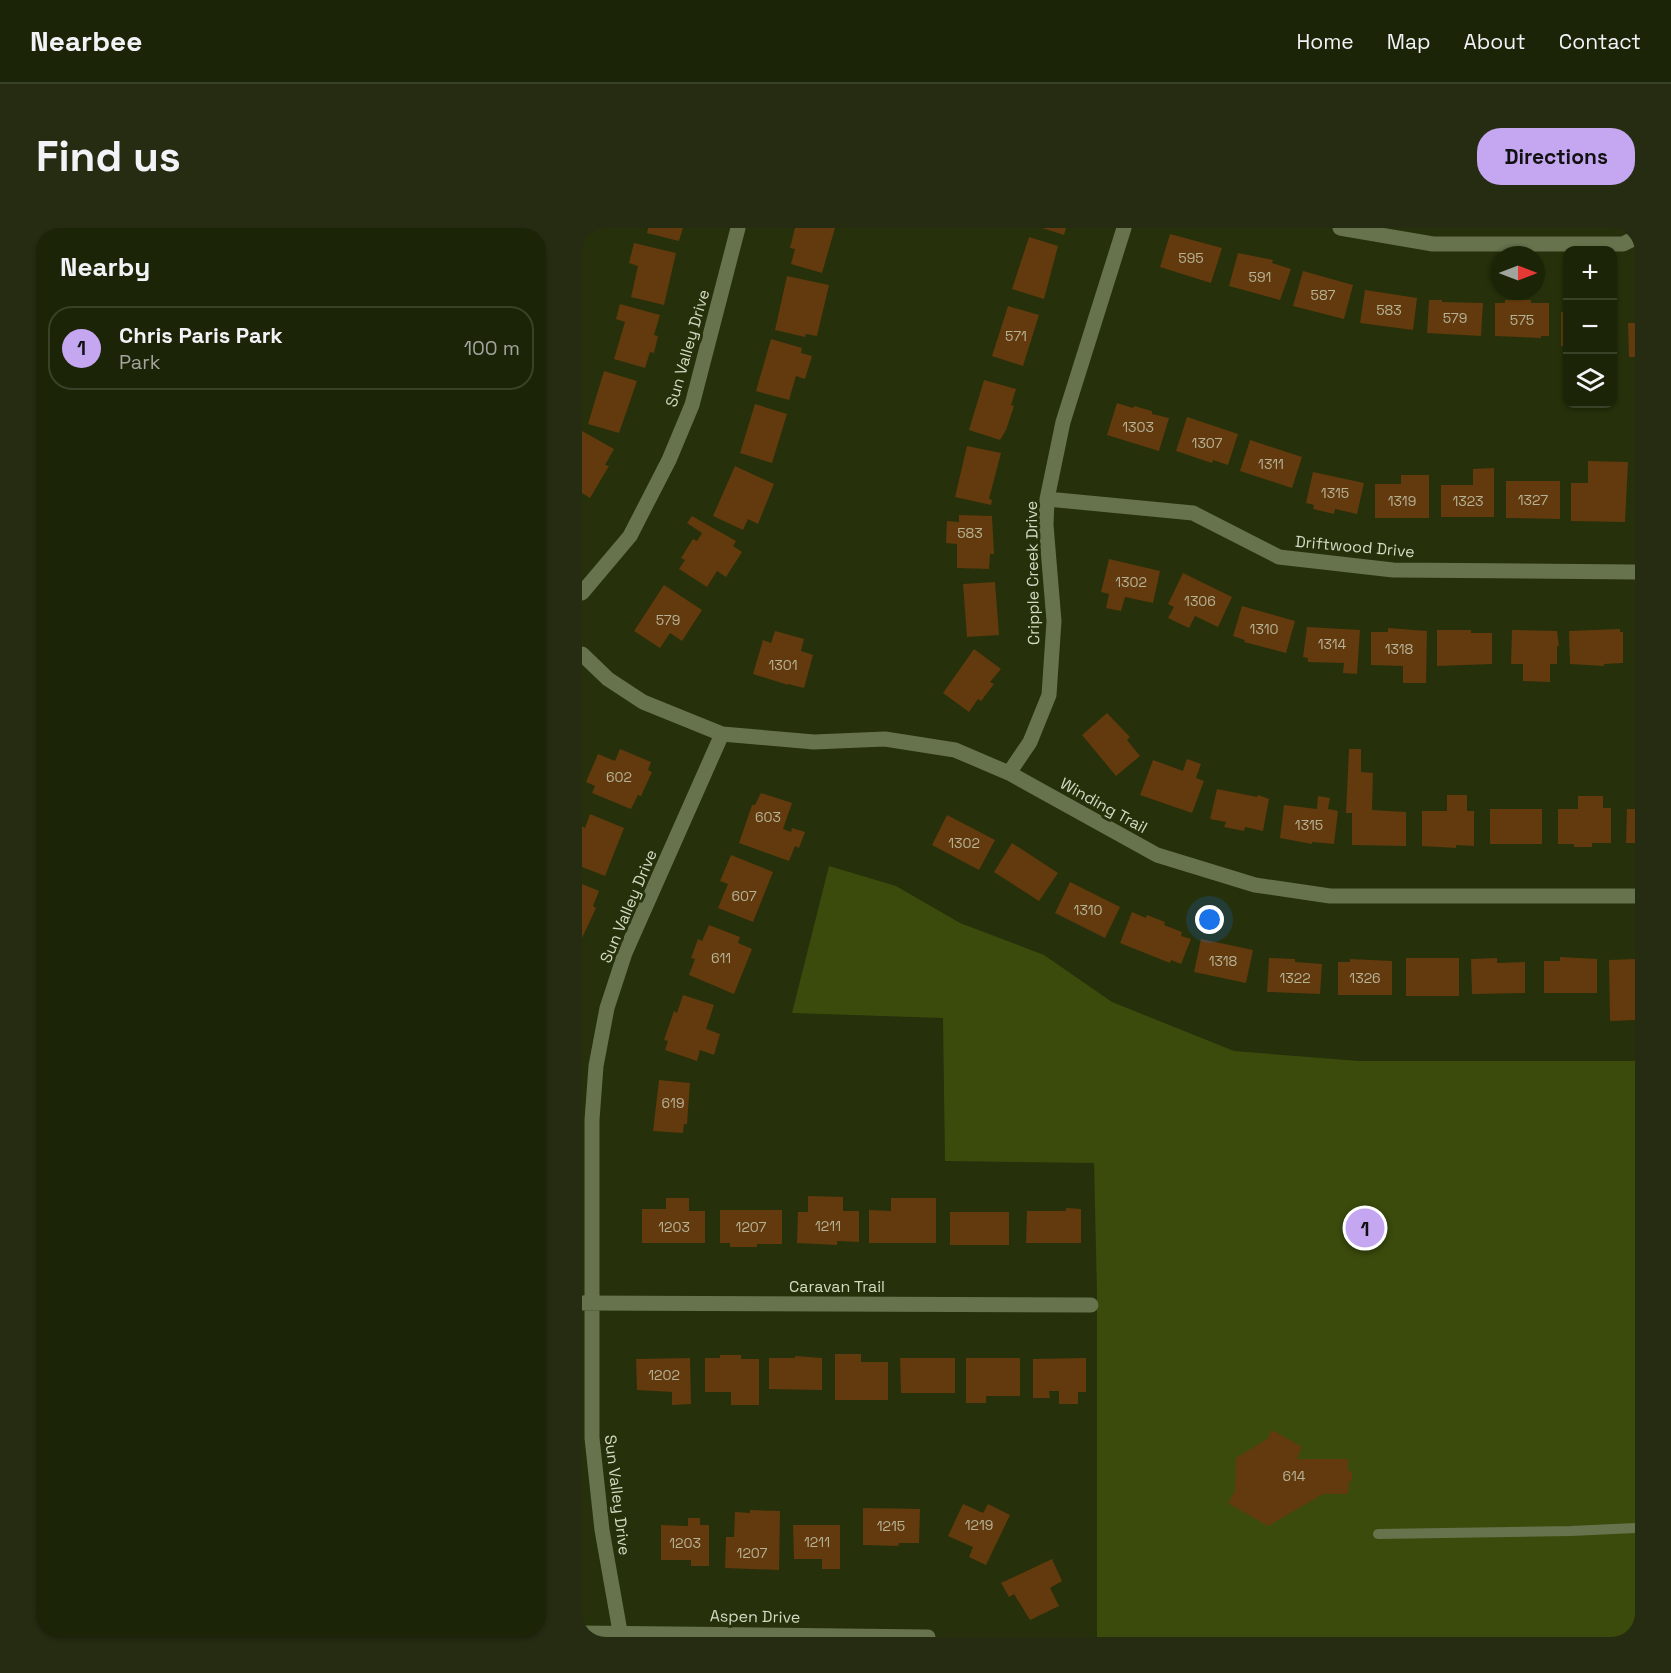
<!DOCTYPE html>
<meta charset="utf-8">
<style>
:root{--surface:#1c2408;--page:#252c12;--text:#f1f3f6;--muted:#a0a49c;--line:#3a4129;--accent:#c5a6f0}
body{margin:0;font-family:"Space Grotesk",sans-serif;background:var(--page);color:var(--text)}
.controls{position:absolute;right:18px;top:18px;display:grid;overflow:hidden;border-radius:12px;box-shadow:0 2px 4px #0004}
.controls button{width:54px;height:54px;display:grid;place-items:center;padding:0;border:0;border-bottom:2px solid var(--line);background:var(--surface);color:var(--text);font:30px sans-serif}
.compass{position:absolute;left:909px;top:18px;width:54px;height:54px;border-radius:50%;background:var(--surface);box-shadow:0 2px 4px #0004;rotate:90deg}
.you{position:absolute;left:628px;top:692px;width:21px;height:21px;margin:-15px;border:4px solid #fff;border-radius:50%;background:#1a73e8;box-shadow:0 0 0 9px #1a73e833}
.badge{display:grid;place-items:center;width:39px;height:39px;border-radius:50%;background:var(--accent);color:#111;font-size:20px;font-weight:700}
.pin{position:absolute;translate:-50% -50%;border:3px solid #fff;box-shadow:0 2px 6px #0006}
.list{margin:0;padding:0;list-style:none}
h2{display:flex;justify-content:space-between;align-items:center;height:78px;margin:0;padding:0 24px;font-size:26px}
h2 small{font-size:20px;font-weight:400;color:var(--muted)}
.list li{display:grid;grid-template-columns:39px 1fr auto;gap:18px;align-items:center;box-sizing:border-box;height:84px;margin:0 12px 12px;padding:0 12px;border:2px solid var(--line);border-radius:24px}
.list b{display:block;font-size:22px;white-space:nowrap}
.list p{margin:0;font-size:20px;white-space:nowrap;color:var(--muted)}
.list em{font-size:20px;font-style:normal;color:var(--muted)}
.icon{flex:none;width:33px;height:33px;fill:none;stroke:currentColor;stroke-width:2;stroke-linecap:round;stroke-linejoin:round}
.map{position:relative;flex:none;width:1053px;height:1409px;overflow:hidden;border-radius:24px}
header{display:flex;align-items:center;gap:36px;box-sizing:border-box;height:84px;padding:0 30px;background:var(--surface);border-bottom:2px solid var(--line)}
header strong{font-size:28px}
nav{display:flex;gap:33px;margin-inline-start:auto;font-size:21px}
.intro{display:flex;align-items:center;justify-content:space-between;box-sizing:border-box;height:144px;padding:0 36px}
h1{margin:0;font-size:42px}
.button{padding:15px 27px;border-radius:24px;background:var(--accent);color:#111;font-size:21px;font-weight:700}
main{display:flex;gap:36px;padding:0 36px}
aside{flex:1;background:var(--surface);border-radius:24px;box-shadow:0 2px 4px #0004}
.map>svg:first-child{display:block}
.green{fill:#3b4b0c}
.building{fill:#623a0d}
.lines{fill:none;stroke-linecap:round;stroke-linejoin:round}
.lane{stroke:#66734c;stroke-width:10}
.street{stroke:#66734c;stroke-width:15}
.labels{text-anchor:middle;stroke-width:6;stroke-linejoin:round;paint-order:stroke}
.number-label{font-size:14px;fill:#b6b296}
.street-label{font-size:16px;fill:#d2dac4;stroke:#26300a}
</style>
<header>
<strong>Nearbee</strong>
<nav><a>Home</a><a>Map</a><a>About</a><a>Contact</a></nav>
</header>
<div class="intro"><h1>Find us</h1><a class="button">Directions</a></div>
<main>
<aside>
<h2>Nearby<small></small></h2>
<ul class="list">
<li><span class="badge">1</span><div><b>Chris Paris Park</b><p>Park</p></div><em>100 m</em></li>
</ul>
</aside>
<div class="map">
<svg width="1053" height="1409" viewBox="0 0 1053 1409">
<rect width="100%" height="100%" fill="#26300a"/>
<path class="green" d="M247 638 314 658 378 695 462 727 530 774 652 823 777 833H1053V1409H515V1065L512 935 363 933 361 790 210 785Z"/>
<path class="building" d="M66 0H101L97 13 65 5Z
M213 0H253L240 45 209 36 213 21 208 20Z
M460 0H484L482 7Z
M588 6 640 20 629 55 578 39Z
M447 9 476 18 462 71 430 61Z
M52 15 94 25 82 77 49 69 56 38 47 35Z
M656 25 691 32 690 35 709 41 698 72 647 58Z
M721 43 771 57 762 91 711 78Z
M205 48 247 57 235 108 224 106 223 109 193 102Z
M783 62 835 70 831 102 778 95Z
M847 72H860V74L901 75 899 108 845 105Z
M923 72H949V75H967V108H959V110L913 108V75H923Z
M38 76 78 87 72 107 76 108 72 125 68 124 63 140 32 131 43 94 34 91Z
M426 78 457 87 441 138 410 128Z
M1030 80H1033V144H1030Z
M979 84H986V118H979Z
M1046 95H1053V129H1047Z
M189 111 220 120 219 125 230 128 223 151 214 148 207 172 174 163Z
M22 143 55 153 37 205 6 196Z
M402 152 434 161 429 177 432 178 424 202 418 212 387 202Z
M535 175 551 180 552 178 570 183V186L587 190 577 223 525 207Z
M173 176 205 186 190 235 158 225Z
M605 189 656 206 646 237 631 232 630 235 594 223Z
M0 203 32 221 23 237 27 238 8 270 0 265Z
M668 212 720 229 710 260 658 243Z
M385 218 419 225 407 271 410 272 409 277 373 269Z
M1006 233 1046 234 1043 294 989 293V255H1006Z
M153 238 192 256 176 296 166 291 161 302 131 288Z
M912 240V289H859V257H891V241Z
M731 244 782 255 775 286 753 281 752 286 731 281 732 277 724 275Z
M819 247H847V290H793V256H819Z
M924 253H978V291L924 290Z
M377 287 410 288 412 326H408L407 341 375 340V316L364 315 365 293 377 294Z
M110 288 154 313 151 318 160 324 144 349 135 343 125 359 97 341 103 332 99 330 111 311 115 313 120 305 105 295Z
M527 331 578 343 571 375 543 369 539 383 524 380 527 366 519 364Z
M601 345 650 369 636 399 613 388 607 400 586 390 592 379 586 376Z
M413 354 417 407 385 409 381 356Z
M82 357 120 382 100 413 88 405 78 420 52 403Z
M660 378 713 393 704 425 662 414 663 412 651 408Z
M725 399 778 402 775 446 761 445 762 435 726 434V430L721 429Z
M806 400 845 403 844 455H821V438L789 437V404H806Z
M1038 401V404H1041V435L1022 436V438L988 436 987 403Z
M855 402H889V405H910V436L855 438Z
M930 402 975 403 977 418H975V436H968V454L941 453V436H929Z
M193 403 222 411 219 423 231 427 222 460 206 456V457L171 446 181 412 189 415Z
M392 421 419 441 408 454 412 456 399 473 396 471 387 484 361 465Z
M525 485 548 509 545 512 558 528 534 548 500 507Z
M38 521 69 534 66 542 70 544 59 568 56 567 49 581 10 565 13 558 4 554 16 526 33 533Z
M767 521H779V544L791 545 790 582 824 584V618L770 617V585H764Z
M605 531 619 536 614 550 622 553 610 585 558 567 571 532 601 543Z
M635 561 675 569 676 567 687 571 681 603 663 599 662 603 642 599 644 594 628 591Z
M179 565 210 575 201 601 209 604 210 600 223 604 217 620 213 618 207 633 157 615 170 577H173Z
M865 567H885V583H892V618L874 617V620L840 618V583H865Z
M736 568 748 570 746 581 756 583 752 616 730 614V616L698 610 702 577 735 581Z
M996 568H1021V580H1029V615H1010V619H992V616H976V581H996Z
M908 581H960V616H908Z
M1045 581H1053V615H1044Z
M8 586 42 600 23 648 0 639V598L3 600Z
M365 587 413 612 397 642 350 617Z
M430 615 476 645 457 673 412 644Z
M149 627 191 644 171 694 136 680 146 656 138 653Z
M488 654 538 679 523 710 473 685Z
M0 656 17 663 11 678 14 680 0 710Z
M550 684 564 690 565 687 583 694 582 697 600 704 599 708 609 711 599 736 589 732 588 735 538 715Z
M127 697 158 709 156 715 170 721 152 766 107 747 113 731 109 730 116 711 120 713Z
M619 711 671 722 664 755 612 744Z
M978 729 1015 731V765H962V733H978Z
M687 730 713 731V734L740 736 738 766 685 764Z
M824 730H877V768H824Z
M915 730V735L943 734V765L890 766 889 731Z
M768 731 810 733V767H756V734H768Z
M1053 731V792L1028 793 1027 732Z
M101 767 132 777 124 801 138 806 132 827 118 822 115 833 83 822 86 813 82 812 92 783 95 785Z
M77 852 108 855 105 896H102L101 905 71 903Z
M226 968 261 969V983H277V1014L255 1013V1017L215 1015 216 984H226Z
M84 970H107V983H123V1015H60V981H84Z
M309 970H354V1015H287V982L309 983Z
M484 980 499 981V1015H444L445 983H484Z
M138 982H200V1016H175V1019H148V1015H138Z
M368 984H427V1017H368Z
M253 1126H279V1134H306V1172H253Z
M138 1127H159V1131H177V1177H149V1164H123V1130H138Z
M213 1128 240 1130V1162L187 1161V1130H213Z
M108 1130 109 1176 90 1177V1164L55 1162 54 1131Z
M318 1130H373V1165H319Z
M384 1130H438V1168H404V1175H384Z
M504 1130V1164H496V1176H477V1163H467L468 1170H451V1131Z
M690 1202 720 1219 715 1231H766V1243H770V1253H767L766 1266H741L686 1298 646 1275 653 1263 654 1230 685 1211Z
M381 1276 401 1285 406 1276 428 1287 404 1337 387 1329 391 1319 366 1308Z
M281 1280 338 1281 337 1315H317L316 1318 281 1317Z
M168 1282 198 1283 197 1342 143 1340 144 1309H152L153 1284 168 1285Z
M106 1290H118V1297H127V1338H109V1332H79V1297L106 1298Z
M211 1297H258V1341H240V1331H212Z
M470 1331 480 1353 468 1360 477 1378 448 1392 432 1366 427 1369 419 1355Z"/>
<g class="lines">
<path class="lane" d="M796 1306 989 1303 1053 1300"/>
<path class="street" d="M758 0 851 16H1041L1053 10
M465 271 611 285 697 329 811 342 1053 344
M0 365 48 308 87 232 110 177 156 0
M0 426 26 451 61 474 140 506 232 514 303 511 373 522 427 545 575 627 673 657 748 668H1053
M427 545 448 514 467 467 472 393 464 297 465 271 481 194 542 0
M0 1075 509 1077
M0 1405 346 1409
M39 1409 20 1302 10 1210V892L14 838 25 780 43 725 140 506"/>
</g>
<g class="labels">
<g class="number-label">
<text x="609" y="35">595</text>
<text x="678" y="54">591</text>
<text x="741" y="72">587</text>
<text x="807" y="87">583</text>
<text x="873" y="95">579</text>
<text x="940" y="97">575</text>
<text x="434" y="113">571</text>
<text x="556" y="204">1303</text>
<text x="625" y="220">1307</text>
<text x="689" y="241">1311</text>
<text x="753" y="270">1315</text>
<text x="951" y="277">1327</text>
<text x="820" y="278">1319</text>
<text x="886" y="278">1323</text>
<text x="388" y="310">583</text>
<text x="549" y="359">1302</text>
<text x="618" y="378">1306</text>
<text x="86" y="397">579</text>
<text x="682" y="406">1310</text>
<text x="750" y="421">1314</text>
<text x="817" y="426">1318</text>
<text x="201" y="442">1301</text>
<text x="37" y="554">602</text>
<text x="186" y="594">603</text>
<text x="727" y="602">1315</text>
<text x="382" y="620">1302</text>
<text x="162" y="673">607</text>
<text x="506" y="687">1310</text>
<text x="139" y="735">611</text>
<text x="641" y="738">1318</text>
<text x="713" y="755">1322</text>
<text x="783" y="755">1326</text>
<text x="91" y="880">619</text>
<text x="246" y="1003">1211</text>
<text x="92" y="1004">1203</text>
<text x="169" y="1004">1207</text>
<text x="82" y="1152">1202</text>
<text x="712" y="1253">614</text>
<text x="397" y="1302">1219</text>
<text x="309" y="1303">1215</text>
<text x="235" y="1319">1211</text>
<text x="103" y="1320">1203</text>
<text x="170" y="1330">1207</text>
</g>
<g class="street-label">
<text transform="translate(105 120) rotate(-74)" y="6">Sun Valley Drive</text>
<text transform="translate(773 318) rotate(5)" y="6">Driftwood Drive</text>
<text transform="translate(450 345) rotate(-91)" y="6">Cripple Creek Drive</text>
<text transform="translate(522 577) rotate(29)" y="6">Winding Trail</text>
<text transform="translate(46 678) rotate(-67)" y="6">Sun Valley Drive</text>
<text x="255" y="1064">Caravan Trail</text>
<text transform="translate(36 1267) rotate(83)" y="6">Sun Valley Drive</text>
<text transform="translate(173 1388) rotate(1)" y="6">Aspen Drive</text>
</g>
</g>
</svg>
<div class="controls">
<button>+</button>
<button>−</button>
<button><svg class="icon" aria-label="layers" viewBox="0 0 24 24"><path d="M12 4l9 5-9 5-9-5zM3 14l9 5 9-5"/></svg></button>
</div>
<svg class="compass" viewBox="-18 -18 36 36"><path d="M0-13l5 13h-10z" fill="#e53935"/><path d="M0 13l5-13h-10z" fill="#a0a49c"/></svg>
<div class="you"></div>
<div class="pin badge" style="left:783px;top:1000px">1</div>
</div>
</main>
